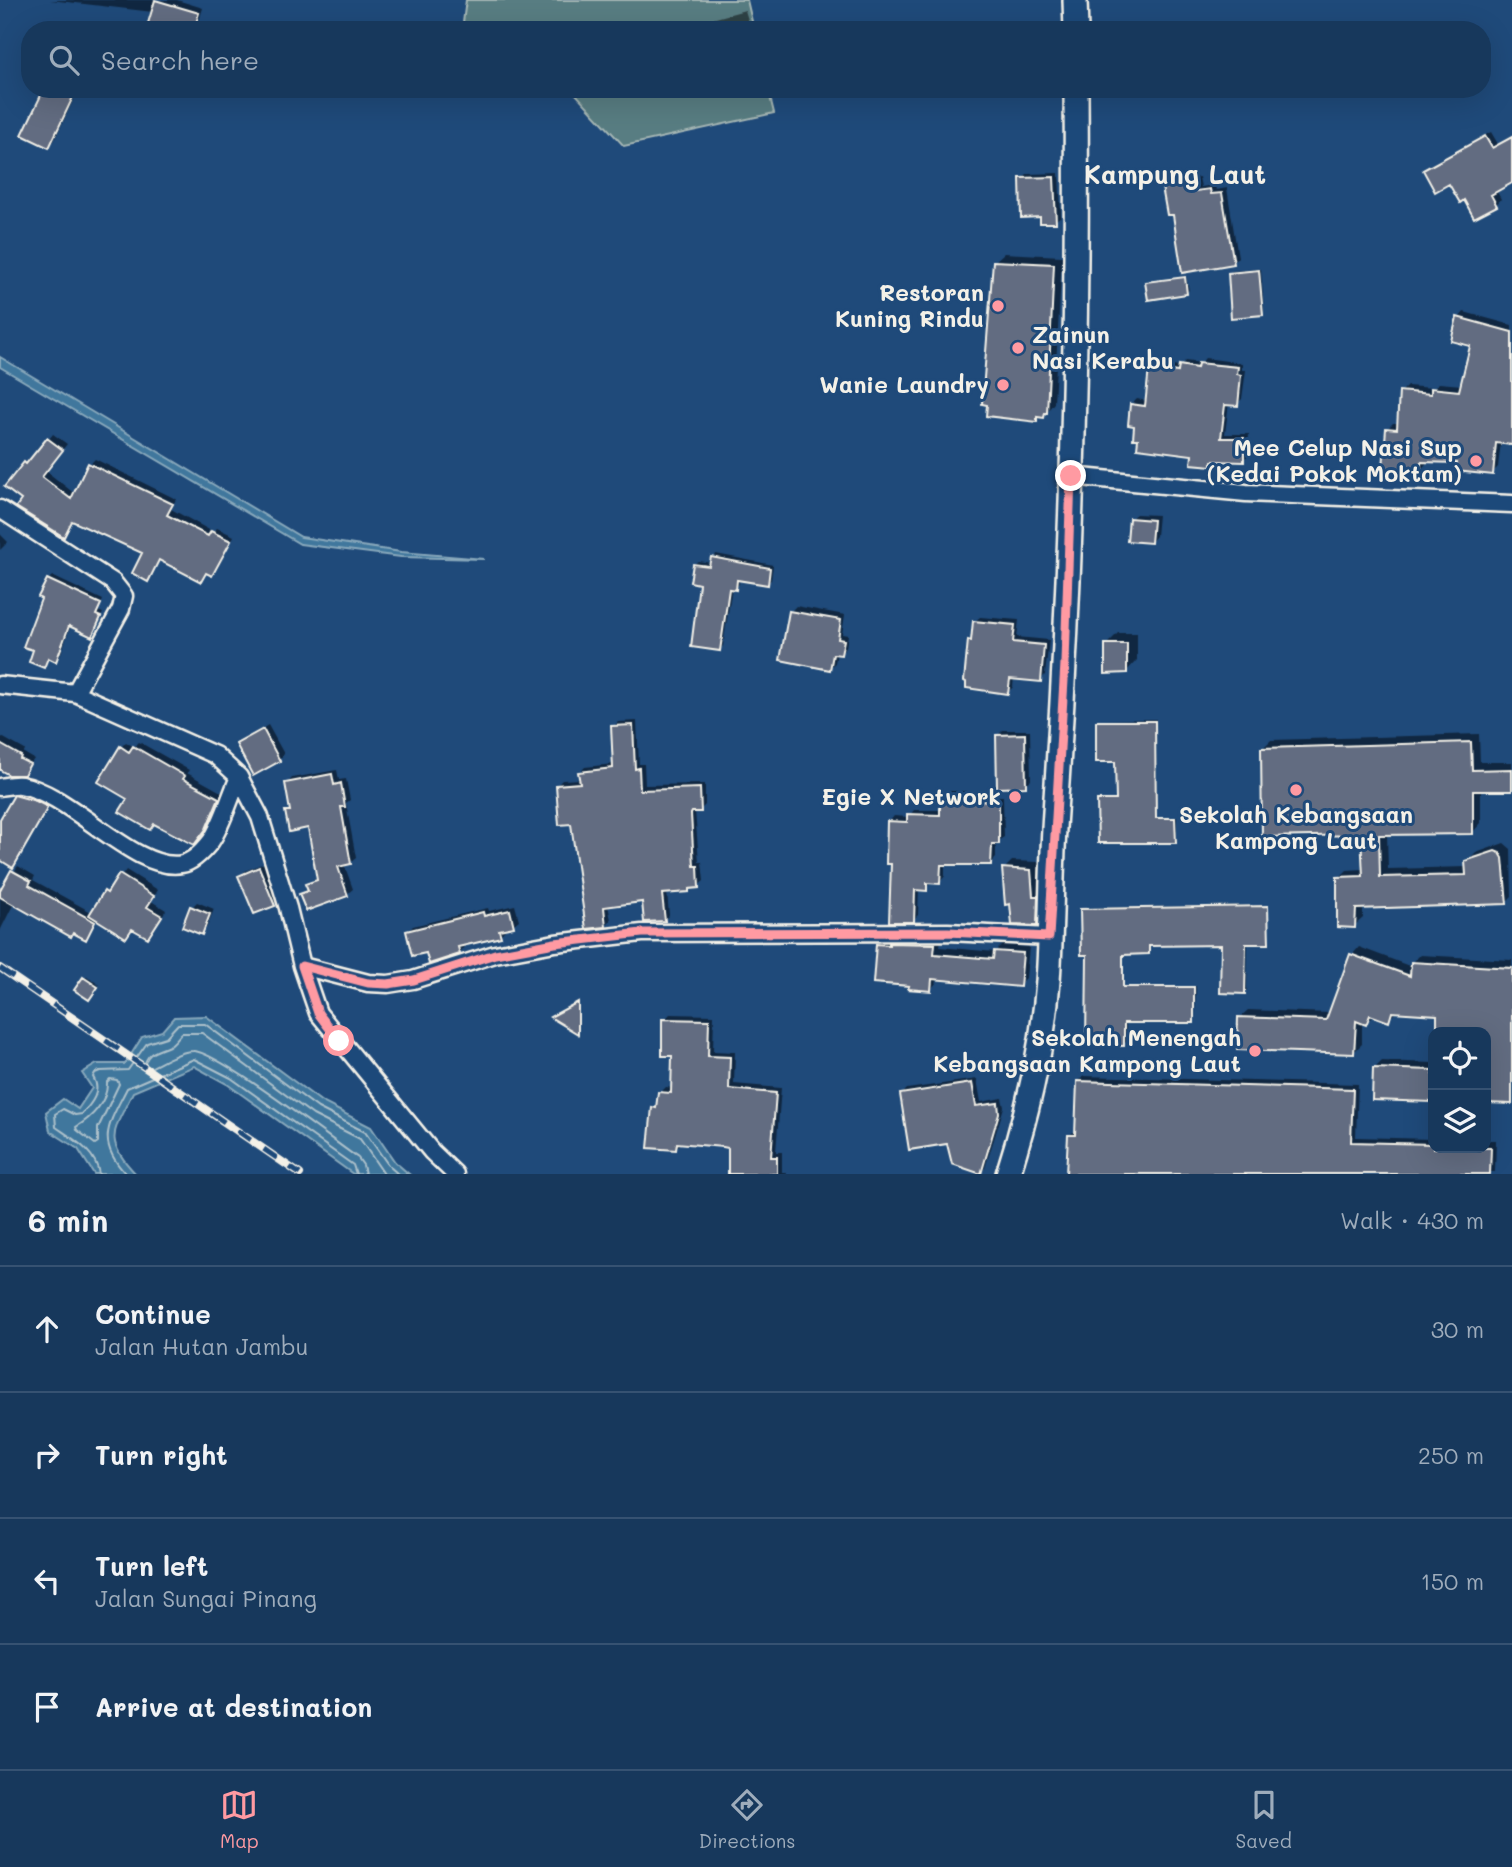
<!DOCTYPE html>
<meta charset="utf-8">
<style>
:root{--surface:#17385c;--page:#203f62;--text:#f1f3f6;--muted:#9eacbb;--line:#365272;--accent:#ff9aa2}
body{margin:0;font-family:Mali,sans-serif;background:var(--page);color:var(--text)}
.controls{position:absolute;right:21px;bottom:21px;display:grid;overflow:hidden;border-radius:14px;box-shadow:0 7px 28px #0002}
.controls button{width:63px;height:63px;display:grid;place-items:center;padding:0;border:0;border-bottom:2px solid var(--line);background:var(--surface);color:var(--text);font:35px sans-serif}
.stop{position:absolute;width:21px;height:21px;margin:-16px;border:5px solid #ff9aa2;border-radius:50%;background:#fff}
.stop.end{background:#ff9aa2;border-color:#fff;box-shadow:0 2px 7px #0008}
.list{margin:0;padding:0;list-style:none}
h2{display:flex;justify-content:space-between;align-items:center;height:91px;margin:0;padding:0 28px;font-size:30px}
h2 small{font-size:23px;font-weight:400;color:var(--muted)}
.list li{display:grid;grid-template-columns:46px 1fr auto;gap:21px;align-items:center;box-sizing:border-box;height:126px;padding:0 28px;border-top:2px solid var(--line)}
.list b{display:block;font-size:26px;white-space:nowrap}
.list p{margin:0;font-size:23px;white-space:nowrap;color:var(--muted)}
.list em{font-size:23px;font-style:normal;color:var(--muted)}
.icon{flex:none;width:38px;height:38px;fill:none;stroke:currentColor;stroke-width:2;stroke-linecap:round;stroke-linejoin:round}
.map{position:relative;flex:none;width:1512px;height:1174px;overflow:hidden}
.search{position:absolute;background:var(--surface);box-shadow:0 7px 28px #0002;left:21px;right:21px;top:21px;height:77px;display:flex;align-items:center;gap:18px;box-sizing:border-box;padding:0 24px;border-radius:28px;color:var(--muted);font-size:26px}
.sheet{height:595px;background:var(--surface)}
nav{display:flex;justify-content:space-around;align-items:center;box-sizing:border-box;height:98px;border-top:2px solid var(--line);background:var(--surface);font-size:19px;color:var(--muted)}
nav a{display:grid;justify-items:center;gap:4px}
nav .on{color:var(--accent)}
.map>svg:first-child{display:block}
.green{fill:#597d82;stroke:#a6b7b5;stroke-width:2}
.water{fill:#40779d;stroke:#88a8bb;stroke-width:2}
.shadow{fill:#0007}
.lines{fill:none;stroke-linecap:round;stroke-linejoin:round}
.shore{stroke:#acc0ca;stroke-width:2}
.building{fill:#626c81;stroke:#f4f1e8;stroke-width:2}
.street-casing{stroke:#f4f1e8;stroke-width:21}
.secondary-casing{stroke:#f4f1e8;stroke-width:28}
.street{stroke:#1f4a7a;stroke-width:16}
.secondary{stroke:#1f4a7a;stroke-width:23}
.rail-casing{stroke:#f4f1e8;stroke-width:8}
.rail{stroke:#1f4a7a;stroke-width:5;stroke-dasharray:16;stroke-linecap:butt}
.route{stroke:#ff9aa2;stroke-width:9}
.poi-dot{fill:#ff9aa2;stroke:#1f4a7a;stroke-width:2.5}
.labels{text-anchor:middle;stroke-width:6;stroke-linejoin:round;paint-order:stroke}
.poi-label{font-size:23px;font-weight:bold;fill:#f4f1e8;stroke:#1f4a7a;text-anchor:end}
.quarter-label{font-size:26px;font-weight:bold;fill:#f4f1e8;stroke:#1f4a7a}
</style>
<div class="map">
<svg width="1512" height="1174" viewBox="0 0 1512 1174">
<rect width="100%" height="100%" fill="#1f4a7a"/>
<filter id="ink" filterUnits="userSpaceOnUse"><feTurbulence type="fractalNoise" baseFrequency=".0143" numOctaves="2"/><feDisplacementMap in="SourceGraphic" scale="14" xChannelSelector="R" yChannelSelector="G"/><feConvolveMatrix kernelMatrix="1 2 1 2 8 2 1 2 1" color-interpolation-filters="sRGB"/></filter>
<g filter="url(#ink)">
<path class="green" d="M466 0H747L754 30H462Z
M567 89H768L774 113 624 146 575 93Z"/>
<path class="water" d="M0 357 301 537 401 552 484 559 401 557 300 544 0 367Z
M206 1016 322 1102 371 1127 395 1162 409 1174H353L227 1084 194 1066 133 1092C114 1131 102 1139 136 1174H94L78 1149 50 1131 46 1112 63 1099 78 1109 92 1088 82 1073 97 1064H125L142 1037 162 1031 174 1017Z"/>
<path class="shadow" d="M50 0H177L203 8 196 30H152L153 12Z
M745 10 751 30H708L707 24 712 19Z
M46 89 78 90 54 141 48 146Z
M1491 132 1498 144 1512 136V180L1496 190 1501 199 1496 205 1465 198 1450 182 1425 171 1430 165Z
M1059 173 1061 216 1055 221 1041 215 1022 179 1027 174Z
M1199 177 1201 187 1215 185 1216 190 1227 188 1238 257 1233 263 1174 213 1164 187 1170 182Z
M1004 253 1062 256 1054 403 1043 416 1036 420 995 261Z
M1261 269 1264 311 1262 313 1230 273 1232 271Z
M1186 276 1189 290 1186 293 1147 283Z
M1464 312 1512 325V444L1501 442 1498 467 1492 473 1459 461 1426 460V464L1420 470 1387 429 1393 423H1399L1401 392 1407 386 1434 388 1439 383 1462 385 1472 345 1459 318Z
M1205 358 1242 363V370H1246L1242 399 1237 404 1229 403 1225 434H1249L1248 455 1243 460H1216L1211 464 1193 453 1140 438 1132 404 1137 399 1147 401 1151 369 1156 364 1180 367 1185 361 1201 363Z
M53 434 67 444 46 471 75 494 90 464 95 459 176 499 171 509 213 532 217 528 234 536 217 569 212 574 207 571 201 579 161 559 148 579 145 552 74 520 64 535 23 500 25 463 30 458 32 460Z
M1136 514 1158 515 1156 536 1151 542 1130 519Z
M0 534 8 542 0 550Z
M716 554 773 565 771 580 767 583 739 578V584L735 588 732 587 723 646 719 650 694 564 698 561 712 563Z
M52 576 103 600 98 611 103 613 91 634 71 625 60 656 56 660 50 657 44 666 48 580Z
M796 606 845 615 842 634 848 635 846 648 841 653H837L835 663 829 668 791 611Z
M980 617 1019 620 1017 637 1049 640 1045 675 1040 680 1014 677 1013 687 1008 692 969 641 973 638 974 622Z
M1118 633H1137V660L1126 672 1106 645Z
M1156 719 1157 817H1177V839L1175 841 1099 801 1101 799H1117V760L1098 722 1100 720Z
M637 721 639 764H644L645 785 705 784V805L700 810H695L699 862H702L704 881 698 886 692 887 688 890 667 891 669 915 664 920 644 900 608 905 611 920 606 925 573 822 557 785 562 780 581 779 580 772 585 767 614 764 613 727 618 722Z
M268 725 284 754 279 760 238 744Z
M1003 730H1030L1031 780 1025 785 998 735Z
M1479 734 1480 762H1512V789H1481V823L1473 832 1387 833 1388 869 1467 867V862L1476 853 1504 843 1511 849 1512 896 1506 902 1363 907V918L1354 926 1339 878 1347 870 1364 869 1363 834 1263 748 1271 740Z
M0 736 25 750 24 753 34 759 24 773 0 768Z
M126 742 134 747 139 742 189 770 187 773 223 793 211 822 199 837 129 799 121 747Z
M337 770 339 780 346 779 350 800 346 803 356 858 350 863 344 864 353 889 347 894H301L309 888 307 885 313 880 318 878 309 826 287 812 291 808 287 784 292 778Z
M21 791 52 802 30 836 16 796Z
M947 791H970V796H1003L1004 837 996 842V858L991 863 945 864V876L940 882H931L926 889H919L918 915 913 920 893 862 889 822 894 816 908 817 914 810H942V796Z
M1012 861 1039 862 1044 916 1036 924 1004 869Z
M264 863 280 899 274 904 255 912 240 876 245 871Z
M18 866 35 876 33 880 93 913 106 892 111 887 113 888 126 870 158 890 151 901 166 910 148 936 133 927 126 936 98 918 85 938 74 931 70 935 13 905 0 931V894Z
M197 902 214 909 207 927 201 933 192 907Z
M515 905 519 920 513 925 505 927V930L500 935 463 944 464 947 459 953 428 950 408 931 413 926 488 908 489 911Z
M1266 905 1267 942H1248L1247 990 1245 992 1222 943 1150 944 1148 953H1124V986H1196L1195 1019 1193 1021H1126V1042L1124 1044 1089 954 1081 910 1083 908Z
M884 938H941L940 947 995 952 1002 945 1029 947 1026 978 1019 985 938 978 937 982 931 989 877 945Z
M1359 947 1412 967V963L1420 955 1512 960V1102H1486V1032H1438L1439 1013 1396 1012 1388 1020 1374 1015 1366 1023 1362 1021V1044L1354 1052 1240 1017 1248 1010 1331 1013 1352 955Z
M87 976 99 985 91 996 76 990Z
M579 1002V1030L577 1031 554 1016Z
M670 1014 714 1015 713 1051 735 1052 734 1084 781 1088 776 1152H782V1172H786V1174H730V1147L681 1143 676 1149 654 1108 659 1104 660 1093 666 1087 673 1088 674 1055 664 1020Z
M1382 1061 1433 1063V1100L1374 1099V1069Z
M1084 1076 1358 1084 1356 1137 1433 1139V1148H1486V1140H1496L1495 1172 1068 1174 1069 1135 1077 1130 1078 1082Z
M977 1079 981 1102 1002 1098 1004 1107 985 1168 980 1173 902 1094 907 1089Z"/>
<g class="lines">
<path class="shore" d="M110 1079 117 1080 119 1084 98 1128V1142L95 1144 77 1130 76 1127C91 1118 108 1102 107 1082Z
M99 1174C96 1151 73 1139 56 1127L55 1114 63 1109 75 1115 82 1114C92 1103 102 1091 93 1077L95 1073 100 1071 128 1070 147 1043 166 1037 178 1024H205L318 1108 365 1132 389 1166 398 1174
M126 1174C95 1141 109 1124 127 1088L194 1059 231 1078 353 1165 356 1174
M365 1174 363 1165 358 1158C332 1140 216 1050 193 1051 179 1051 161 1063 148 1069L144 1067C147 1051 156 1052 169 1046 174 1043 178 1037 182 1033H202L313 1115 360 1139 384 1174"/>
</g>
<path class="building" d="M155 0 199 13 194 30H146Z
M44 89H61L74 95 49 148 22 135Z
M1485 136 1492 148 1512 137V183L1491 195 1497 206 1474 218 1464 200 1460 203 1449 184 1435 192 1423 170Z
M1054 177 1056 223H1040V217L1021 218 1020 178Z
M1194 181 1196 191 1210 189 1211 194 1222 193 1234 264 1182 273 1173 215H1167L1162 187Z
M993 261 1054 264 1047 413H1045L1044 418 1037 417V422L986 416 987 405 982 404Z
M1259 270 1263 315 1231 318 1228 273Z
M1185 277 1187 294 1148 300 1145 282Z
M1457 317 1512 332V445L1496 443 1493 475 1456 471 1457 463 1421 462V472L1383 469 1386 428 1397 429 1399 391 1431 394V388L1459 391 1470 346 1451 341Z
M1198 363 1238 367 1237 374 1241 375 1238 406 1225 405 1221 438H1244V462L1212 461V466L1191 464 1192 455 1137 448 1138 439H1133L1134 426 1128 425 1130 404 1145 406 1149 368 1178 372 1179 365 1197 368Z
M47 438 63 450 42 477 71 499 88 463 173 504 167 515 208 536 211 531 231 541 212 576 206 573 201 582 159 560 148 582 132 573 142 553 72 521 64 537 16 507 21 500 4 487 24 462 26 464Z
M1129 518 1153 520 1151 543 1127 541Z
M711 557 770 568 768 585 737 580 736 590 729 589 720 651 691 647 699 584 690 582 693 564 709 566Z
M47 579 101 604 96 615 101 617 92 637 69 626 56 662 48 658 44 668 29 662 33 650 23 647 41 599 38 597Z
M789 611 841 620 838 639 844 640 841 655 833 654 830 670 780 660Z
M973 621 1015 625 1013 642 1044 645 1041 682 1010 679 1008 694 966 688V682L964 681 968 640 971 641Z
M1105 644H1127V673L1105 674Z
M1096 721H1155L1156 818H1175L1176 843H1098L1097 800H1116L1115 762H1096Z
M633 725 635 769 639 768 640 790 700 788 701 812H692L691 814 694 866H698L699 888 689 889V892L662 894 665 921 644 922 642 902 604 907 606 927 586 929 571 824 559 825 556 785 580 783 578 772 613 768 611 726Z
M263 729 280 761 253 776 236 744Z
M1025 734 1026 787 997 788 996 735Z
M1471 742 1472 770 1512 769V791H1473V834L1379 835 1380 877 1466 875 1465 861 1495 851 1500 853 1503 858 1507 904 1356 909 1355 928 1337 927V877L1363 876 1361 835 1262 837 1261 748Z
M0 744 21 756 20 759 30 764 24 775H9L0 770Z
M120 746 129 752 133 746 185 776 183 779 219 798 206 829 194 845 154 824 150 830 119 812 127 799 98 782Z
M332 774 334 785 341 783 345 807H341L351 864 338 867 348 896 306 911 299 894 308 891 305 884 317 880 308 828 289 832 285 811H290L285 783Z
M14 795 36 801 48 807 13 868 0 860V819Z
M966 795V801L999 800V844H992L991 865H941L940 884 927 883V891L915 890 914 922H889L891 864H886L887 821 907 822V814L940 815V796Z
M259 867 275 906 254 914 238 876Z
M1002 868 1031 870 1033 896H1038L1037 926 1012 925 1010 904 1005 905Z
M11 870 31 881 29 885 95 922 86 940 73 933 71 937 0 897V890Z
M119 874 154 896 147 907 162 916 148 938 132 929 126 938 89 915 104 891 107 893Z
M190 906 210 914 202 935 182 927Z
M1268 906 1269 944H1246L1245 994 1220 993 1221 945 1149 946V954L1123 955V987H1194V1023H1124V1046L1086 1045 1087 955H1081L1080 909Z
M510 910 514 927 499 930 501 937 458 947 460 954 429 964 426 953 412 956 406 931 483 912 484 916Z
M889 943 935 944 934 954 993 959 994 951 1023 953 1020 987 932 979 931 991 908 989 909 986 873 983 876 944 889 945Z
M1350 954 1410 976 1411 962 1512 968V1104L1486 1103V1032H1437V1015L1392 1012 1389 1022 1370 1015 1366 1025 1356 1021 1354 1054 1237 1050 1238 1017 1326 1020Z
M83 977 98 987 89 1000 74 990Z
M578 1002V1034L550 1017Z
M662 1019 709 1020 708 1056 730 1057 729 1089 776 1093 771 1157H777V1174H728V1148L723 1147 677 1143 676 1150 648 1148 652 1107 656 1108 658 1092 671 1093 672 1056H662Z
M1373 1068 1433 1070V1102L1372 1100Z
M1077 1081 1353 1089 1351 1142 1433 1144V1148H1491L1490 1174H1066L1068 1135H1075Z
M972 1083 976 1106 998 1103 999 1113 981 1174 952 1164 947 1144 909 1150 900 1094Z"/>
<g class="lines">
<g class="street-casing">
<path id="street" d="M1071 476 1246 493 1512 504
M0 509 113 582 124 596 121 609 75 693
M0 685 75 693 215 755 239 777 260 817 288 908 302 966 318 1013 432 1152 455 1174
M0 787C6 786 15 784 21 785 72 794 135 873 182 864 193 862 204 850 211 841 223 823 230 797 239 777
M302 966 368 983 388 984 413 980 495 954 555 943 642 933 948 932 1049 937"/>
</g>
<g class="secondary-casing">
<path id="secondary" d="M1075 0 1076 30
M1008 1174C1028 1111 1043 1047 1048 981 1052 925 1051 868 1055 812 1072 571 1078 330 1076 89"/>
</g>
<use href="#street" class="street"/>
<use href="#secondary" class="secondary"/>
<g class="rail-casing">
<path id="rail" d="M0 968 300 1174"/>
</g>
<use href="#rail" class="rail"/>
</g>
</g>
<g class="lines" filter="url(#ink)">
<path class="route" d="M339 1041 318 1013 302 966 368 983 388 984 414 980 495 954 555 943 642 933 948 932 1049 937 1065 663 1071 476"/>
</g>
<g class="poi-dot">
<circle cx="998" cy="306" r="7"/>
<circle cx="1018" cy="348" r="7"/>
<circle cx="1003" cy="385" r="7"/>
<circle cx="1476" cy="461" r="7"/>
<circle cx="1296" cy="790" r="7"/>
<circle cx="1015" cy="797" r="7"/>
<circle cx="1255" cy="1051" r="7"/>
</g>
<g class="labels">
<g class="poi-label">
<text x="984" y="301">Restoran<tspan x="984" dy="26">Kuning Rindu</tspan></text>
<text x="1032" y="343" text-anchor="start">Zainun<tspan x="1032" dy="26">Nasi Kerabu</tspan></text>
<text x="989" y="393">Wanie Laundry</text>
<text x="1462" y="456">Mee Celup Nasi Sup<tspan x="1462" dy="26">(Kedai Pokok Moktam)</tspan></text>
<text x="1001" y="805">Egie X Network</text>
<text x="1296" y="823" text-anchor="middle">Sekolah Kebangsaan<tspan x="1296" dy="26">Kampong Laut</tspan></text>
<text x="1241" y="1046">Sekolah Menengah<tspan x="1241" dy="26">Kebangsaan Kampong Laut</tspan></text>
</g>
<g class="quarter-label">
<text x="1175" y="184">Kampung Laut</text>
</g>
</g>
</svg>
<div class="controls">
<button><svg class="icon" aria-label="locate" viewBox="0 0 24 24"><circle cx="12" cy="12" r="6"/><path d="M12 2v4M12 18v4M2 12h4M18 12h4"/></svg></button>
<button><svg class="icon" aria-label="layers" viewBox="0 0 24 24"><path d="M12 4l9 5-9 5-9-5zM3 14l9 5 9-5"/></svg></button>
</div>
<div class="stop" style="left:339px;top:1041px"></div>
<div class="stop end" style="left:1071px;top:476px"></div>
<div class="search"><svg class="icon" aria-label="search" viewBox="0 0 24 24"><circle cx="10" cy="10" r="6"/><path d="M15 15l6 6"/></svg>Search here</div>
</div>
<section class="sheet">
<h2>6 min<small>Walk · 430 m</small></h2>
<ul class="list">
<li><svg class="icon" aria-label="ahead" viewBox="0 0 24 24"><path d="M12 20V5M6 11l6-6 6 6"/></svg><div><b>Continue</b><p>Jalan Hutan Jambu</p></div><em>30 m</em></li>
<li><svg class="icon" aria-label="right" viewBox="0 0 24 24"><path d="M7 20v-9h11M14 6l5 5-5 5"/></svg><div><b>Turn right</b></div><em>250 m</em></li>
<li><svg class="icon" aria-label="left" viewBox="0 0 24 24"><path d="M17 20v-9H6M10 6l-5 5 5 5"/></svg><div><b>Turn left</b><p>Jalan Sungai Pinang</p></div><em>150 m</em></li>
<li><svg class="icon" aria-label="arrive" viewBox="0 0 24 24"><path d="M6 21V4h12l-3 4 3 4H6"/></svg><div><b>Arrive at destination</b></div></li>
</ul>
</section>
<nav>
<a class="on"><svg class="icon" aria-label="map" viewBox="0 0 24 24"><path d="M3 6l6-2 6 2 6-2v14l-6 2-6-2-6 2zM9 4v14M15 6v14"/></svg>Map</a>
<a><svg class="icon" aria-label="directions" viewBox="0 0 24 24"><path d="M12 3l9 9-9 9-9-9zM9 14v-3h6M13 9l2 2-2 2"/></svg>Directions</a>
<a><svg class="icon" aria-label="saved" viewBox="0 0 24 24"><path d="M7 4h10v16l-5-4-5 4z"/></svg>Saved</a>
</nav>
